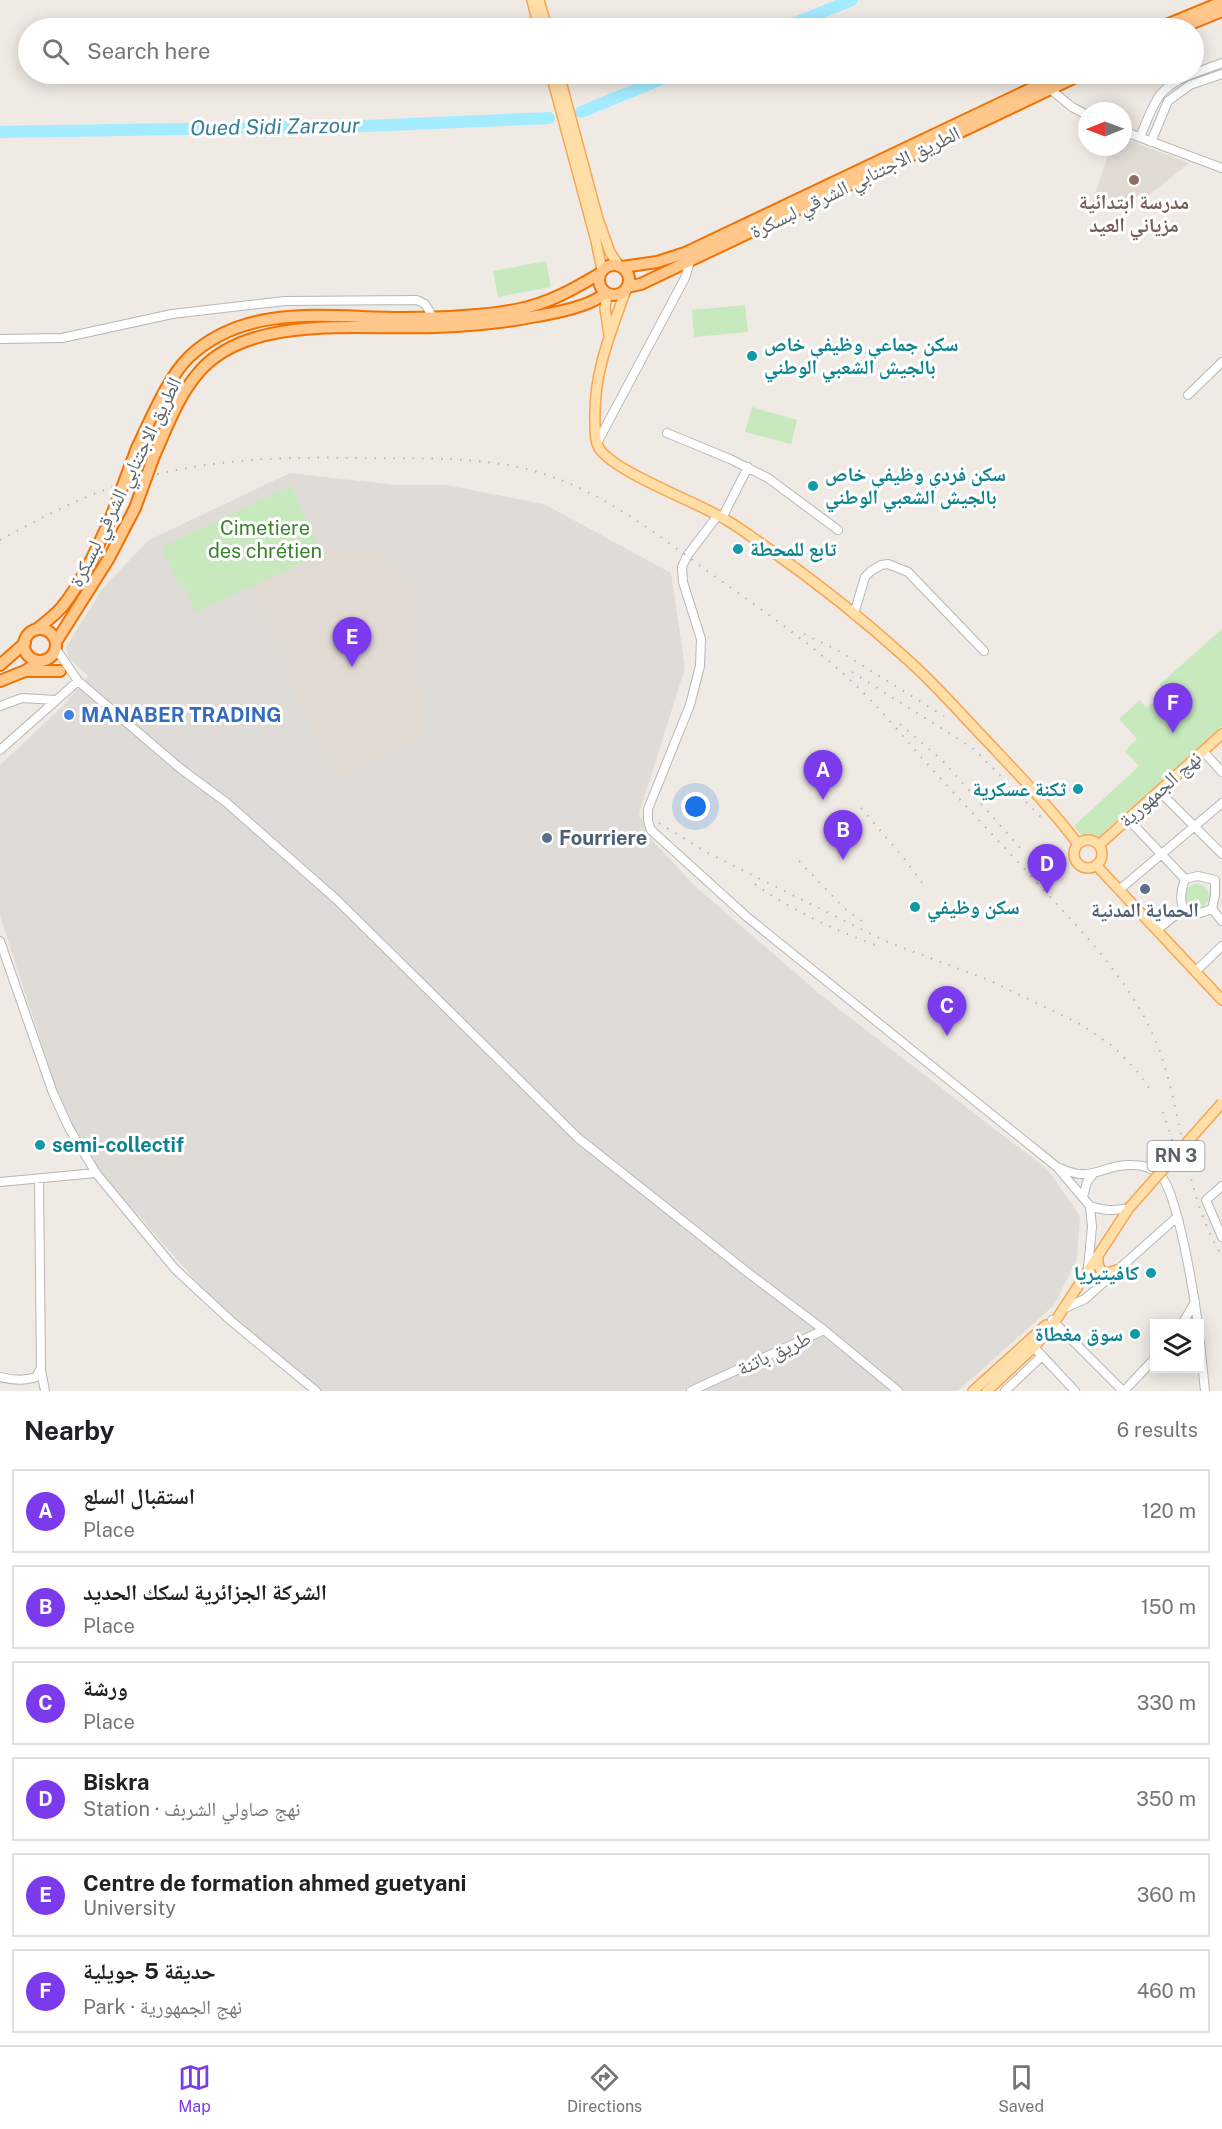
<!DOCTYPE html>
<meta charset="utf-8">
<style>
:root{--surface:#fff;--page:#f6f6f6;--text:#202124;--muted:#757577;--line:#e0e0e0;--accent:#7c3aed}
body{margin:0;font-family:"Public Sans","Noto Naskh Arabic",sans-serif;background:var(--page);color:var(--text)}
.controls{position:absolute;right:18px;bottom:18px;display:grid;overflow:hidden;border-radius:0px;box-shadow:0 3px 15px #0003}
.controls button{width:54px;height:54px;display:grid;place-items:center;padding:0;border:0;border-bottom:2px solid var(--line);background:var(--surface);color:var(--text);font:30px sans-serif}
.compass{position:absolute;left:1078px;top:102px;width:54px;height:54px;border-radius:50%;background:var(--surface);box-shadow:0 3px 15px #0003;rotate:269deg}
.you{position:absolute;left:696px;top:807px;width:21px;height:21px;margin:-15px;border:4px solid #fff;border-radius:50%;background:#1a73e8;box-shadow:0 0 0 9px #1a73e833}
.badge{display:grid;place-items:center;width:39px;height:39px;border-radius:50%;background:var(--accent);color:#fff;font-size:20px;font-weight:700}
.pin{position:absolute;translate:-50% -50px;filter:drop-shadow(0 2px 3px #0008)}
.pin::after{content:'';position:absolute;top:32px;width:21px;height:18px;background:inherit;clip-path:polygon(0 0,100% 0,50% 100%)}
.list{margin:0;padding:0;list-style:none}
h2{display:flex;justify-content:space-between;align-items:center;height:78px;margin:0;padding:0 24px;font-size:26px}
h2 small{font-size:20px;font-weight:400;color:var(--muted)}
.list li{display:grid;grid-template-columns:39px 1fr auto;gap:18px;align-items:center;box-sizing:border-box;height:84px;margin:0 12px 12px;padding:0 12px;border:2px solid var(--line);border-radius:0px}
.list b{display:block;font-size:22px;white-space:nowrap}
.list p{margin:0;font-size:20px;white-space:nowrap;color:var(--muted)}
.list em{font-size:20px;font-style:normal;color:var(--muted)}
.icon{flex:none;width:33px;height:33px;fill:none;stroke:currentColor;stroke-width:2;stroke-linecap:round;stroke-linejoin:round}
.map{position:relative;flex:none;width:1222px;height:1391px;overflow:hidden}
.search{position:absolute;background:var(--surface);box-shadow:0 3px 15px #0003;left:18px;right:18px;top:18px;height:66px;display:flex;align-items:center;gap:15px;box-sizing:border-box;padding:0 21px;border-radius:33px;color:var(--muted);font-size:22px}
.sheet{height:654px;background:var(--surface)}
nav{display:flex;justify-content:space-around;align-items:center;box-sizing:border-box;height:84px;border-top:2px solid var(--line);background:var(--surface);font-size:16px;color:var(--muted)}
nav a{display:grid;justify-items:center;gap:3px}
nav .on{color:var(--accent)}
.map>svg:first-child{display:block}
.industrial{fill:#dfdcd8}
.education{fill:#e1dbd4}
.green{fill:#c8e8be}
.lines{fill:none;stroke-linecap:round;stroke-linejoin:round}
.river{stroke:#a3ebff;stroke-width:12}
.minor-casing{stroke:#b4b8bb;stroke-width:10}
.major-casing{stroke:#f9a553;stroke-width:12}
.highway-casing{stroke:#f27100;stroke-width:14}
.minor{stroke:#fff;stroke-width:8}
.major{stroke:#ffdea8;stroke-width:9}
.highway{stroke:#ffc78a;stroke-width:10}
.rail{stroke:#b3b4b5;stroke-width:2;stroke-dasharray:1.5 8;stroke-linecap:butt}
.major-bridge-casing{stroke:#f9a553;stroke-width:12;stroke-linecap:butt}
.highway-bridge-casing{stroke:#f27100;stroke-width:14;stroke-linecap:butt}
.major-bridge{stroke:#ffdea8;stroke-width:9}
.highway-bridge{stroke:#ffc78a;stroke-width:10}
.education-dot{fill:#8d6e63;stroke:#fff;stroke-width:2}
.culture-dot{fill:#0f9aa8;stroke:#fff;stroke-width:2}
.shop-dot{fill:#3f7fe0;stroke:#fff;stroke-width:2}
.service-dot{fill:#5c6f8a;stroke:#fff;stroke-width:2}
.labels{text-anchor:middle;stroke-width:6;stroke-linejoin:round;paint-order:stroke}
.shield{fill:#fff;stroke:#8c9193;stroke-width:1.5}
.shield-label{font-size:18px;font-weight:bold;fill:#5b6265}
.street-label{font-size:20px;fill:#5b6265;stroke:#fff}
.education-label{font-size:20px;font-weight:bold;fill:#785e54;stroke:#fff}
.culture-label{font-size:20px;font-weight:bold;fill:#0d838f;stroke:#fff;text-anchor:start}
.park-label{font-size:20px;fill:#3d812f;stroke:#fff}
.shop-label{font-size:20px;font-weight:bold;fill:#366cbe;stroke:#fff;text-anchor:start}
.service-label{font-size:20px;font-weight:bold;fill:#4e5e75;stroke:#fff;text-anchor:start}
.water-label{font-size:21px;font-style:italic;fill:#347d9b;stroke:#fff}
</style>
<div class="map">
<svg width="1222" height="1391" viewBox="0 0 1222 1391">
<rect width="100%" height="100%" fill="#efeae3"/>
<path class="industrial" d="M290 473 396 485H446L544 504 671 573 685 668 639 814 652 840 695 886 822 996 1048 1170 1080 1216 1077 1259 1054 1305 958 1391H319L222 1311 84 1153 62 1106 0 916V765L63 706 88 676 69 658 66 647 102 589 149 540Z"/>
<path class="education" d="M1123 138 1189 163 1147 197 1093 199 1111 147H1123Z
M339 549 378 552 425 596H414L425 737 334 779 248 588 322 554Z"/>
<path class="green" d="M546 261 551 287 498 297 493 271Z
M745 305 748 332 694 337 692 310Z
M752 407 797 420 791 444 745 432Z
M291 486 322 554 196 612 183 584 179 586 162 547Z
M1222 629V726L1098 837C1087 839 1081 836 1074 826L1139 766 1125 751 1137 739 1119 719 1140 700 1147 708 1165 692 1160 684Z
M1185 896a12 12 0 1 1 24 0a12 12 0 1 1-24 0Z"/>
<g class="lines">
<path class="river" d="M783 28 852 0
M581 112 674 74
M0 132 365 126 549 118"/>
<g class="minor-casing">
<path id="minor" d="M1050 89 1072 107 1087 115
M1123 131 1222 168
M1140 137C1146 124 1151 107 1160 95 1174 77 1202 71 1222 63
M1151 142 1168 101 1190 85 1222 74
M0 339 62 338 172 314 285 301 417 300 425 304 433 317
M1188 395 1222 362
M667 433 730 459 768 478 838 530
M597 443 685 278 690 261
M718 515 687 556 682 567 683 582 701 639 700 666 690 705 648 809V821L651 830 747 917 1057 1167 1090 1206 1092 1227 1088 1267
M722 518 748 467
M854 614 865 577 871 571 881 565 888 564 908 572 984 651
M56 649 78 681 181 769 227 803 337 900 578 1138 747 1272 824 1330 898 1391
M0 706 22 698 56 700
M0 750 78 681
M1203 751 1222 772
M1159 791 1222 854
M1128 819 1185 879
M1198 876 1215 880V895L1212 909 1200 913 1183 909C1180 898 1181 891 1185 879Z
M1119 890 1222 803
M1212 909 1222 921
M1157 930 1183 909
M0 941 53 1093 69 1128 96 1173 175 1269 230 1320 316 1391
M1196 971 1222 946
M1060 1168C1094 1184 1100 1164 1132 1165 1142 1165 1153 1168 1161 1176 1178 1195 1194 1295 1198 1324
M0 1182 96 1173
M1222 1186 1206 1200 1222 1237
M1083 1197 1087 1182 1093 1174
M1090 1206C1104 1211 1114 1211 1129 1208
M1063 1309 1085 1299 1177 1217
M1052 1320 1123 1391
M1182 1324 1195 1302
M1200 1342 1205 1391
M1032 1345 1075 1391
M41 1370 45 1391
M0 1377C12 1380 25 1381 36 1377L41 1368 39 1179
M691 1391 824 1330
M1005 1391 1042 1356
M1124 1391 1154 1359"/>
</g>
<g class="major-casing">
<path id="major" d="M532 0 539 28
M539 0 547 28
M551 74 596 241 602 270
M559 74 598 219 610 252 619 266
M626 290C610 334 593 375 595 422 595 431 595 441 599 448 613 471 691 500 717 515 732 522 746 533 759 542 811 578 862 618 909 661 936 685 960 713 985 739 1017 773 1050 807 1078 844
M607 294 605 308 609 335
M1074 854a14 14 0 1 1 28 0a14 14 0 1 1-28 0Z
M1099 845 1222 734
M1096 865 1222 1000
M1098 1255V1264L1101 1271 1107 1273 1117 1270
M973 1391 1046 1325
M987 1391 1034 1347 1054 1323 1129 1208"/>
</g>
<g class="highway-casing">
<path id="highway" d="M1159 28 1222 2
M1180 28 1222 11
M599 280a15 15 0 1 1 30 0a15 15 0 1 1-30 0Z
M622 267 657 262 685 253 1062 74
M627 287 641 284 1082 74
M137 448C150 421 168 377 189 357 247 302 330 318 402 318 441 318 483 317 520 309 549 303 574 289 599 274
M154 456C167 427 178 396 199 372 249 313 364 330 433 327 468 326 503 323 537 316 555 313 592 306 605 293
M37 629C46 622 55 615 62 607 83 581 96 550 110 520
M24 645a16 16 0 1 1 32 0a16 16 0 1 1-32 0Z
M56 642 109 558 135 508
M0 665 25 643
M28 671H60
M0 681 25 671 41 661"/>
</g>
<use href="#minor" class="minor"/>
<use href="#major" class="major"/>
<use href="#highway" class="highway"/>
<path class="rail" d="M0 540C32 523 65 505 99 492 180 461 268 456 354 458 416 459 481 455 541 473 602 492 651 530 702 567 751 603 802 636 847 677 877 704 903 737 930 767 984 826 1039 884 1092 943 1123 980 1150 1018 1164 1064 1184 1129 1186 1197 1222 1256
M804 634 837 650 944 716
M852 672 974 749 1043 819
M900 724 943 761 1023 851
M861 808 903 857 923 884
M659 823 706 852 885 941 991 981 1080 1024 1114 1047 1137 1071 1149 1088
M799 861 844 908 867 925
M755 884C792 911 835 930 878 946
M1163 1112 1177 1154"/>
<g class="major-bridge-casing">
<path id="major-bridge" d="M1129 1208 1222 1103"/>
</g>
<g class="highway-bridge-casing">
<path id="highway-bridge" d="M135 508 154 456
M110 520 137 448"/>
</g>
<use href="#major-bridge" class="major-bridge"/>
<use href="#highway-bridge" class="highway-bridge"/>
</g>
<circle class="education-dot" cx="1134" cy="180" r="6"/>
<g class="culture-dot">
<circle cx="752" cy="356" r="6"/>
<circle cx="813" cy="486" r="6"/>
<circle cx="738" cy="549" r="6"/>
<circle cx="1078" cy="789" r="6"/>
<circle cx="915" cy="907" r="6"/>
<circle cx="40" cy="1145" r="6"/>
<circle cx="1151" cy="1273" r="6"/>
<circle cx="1135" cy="1334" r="6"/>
</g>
<circle class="shop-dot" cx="69" cy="715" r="6"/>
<g class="service-dot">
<circle cx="547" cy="838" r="6"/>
<circle cx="1145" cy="889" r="6"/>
</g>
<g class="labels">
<rect class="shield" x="1147.5" y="1141" width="57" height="30" rx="4.5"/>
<g class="shield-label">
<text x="1176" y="1162">RN 3</text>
</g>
<g class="street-label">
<text transform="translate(855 182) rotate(-26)" y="7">الطريق الاجتنابي الشرقي لبسكرة</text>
<text transform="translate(125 482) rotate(-64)" y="7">الطريق الاجتنابي الشرقي لبسكرة</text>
<text transform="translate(1160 789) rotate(-42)" y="7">نهج الجمهورية</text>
<text transform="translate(774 1353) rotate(-25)" y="7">طريق باتنة</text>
</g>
<g class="education-label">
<text x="1134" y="209">مدرسة ابتدائية<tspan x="1134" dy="23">مزياني العيد</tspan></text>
</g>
<g class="culture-label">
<text x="764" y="351">سكن جماعي وظيفي خاص<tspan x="764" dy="23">بالجيش الشعبي الوطني</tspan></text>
<text x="825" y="481">سكن فردي وظيفي خاص<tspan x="825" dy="23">بالجيش الشعبي الوطني</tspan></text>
<text x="750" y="556">تابع للمحطة</text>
<text x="1066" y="796" text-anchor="end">ثكنة عسكرية</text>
<text x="927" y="914">سكن وظيفي</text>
<text x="52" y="1152">semi-collectif</text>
<text x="1139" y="1280" text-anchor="end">كافيتيريا</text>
<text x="1123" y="1341" text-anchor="end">سوق مغطاة</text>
</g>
<g class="park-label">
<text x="265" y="535">Cimetiere<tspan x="265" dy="23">des chrétien</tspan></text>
</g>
<g class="shop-label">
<text x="81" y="722">MANABER TRADING</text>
</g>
<g class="service-label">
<text x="559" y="845">Fourriere</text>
<text x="1145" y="917" text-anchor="middle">الحماية المدنية</text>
</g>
<g class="water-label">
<text transform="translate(275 127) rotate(-1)" y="7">Oued Sidi Zarzour</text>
</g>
</g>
</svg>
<div class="controls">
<button><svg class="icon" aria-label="layers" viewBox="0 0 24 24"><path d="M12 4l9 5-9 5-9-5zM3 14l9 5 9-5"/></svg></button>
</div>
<svg class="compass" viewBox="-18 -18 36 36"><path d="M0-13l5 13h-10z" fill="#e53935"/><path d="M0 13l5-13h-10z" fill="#757577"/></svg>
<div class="you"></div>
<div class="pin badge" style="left:823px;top:800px">A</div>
<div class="pin badge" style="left:843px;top:860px">B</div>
<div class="pin badge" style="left:947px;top:1036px">C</div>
<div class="pin badge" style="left:1047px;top:894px">D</div>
<div class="pin badge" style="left:352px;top:667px">E</div>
<div class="pin badge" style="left:1173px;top:733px">F</div>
<div class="search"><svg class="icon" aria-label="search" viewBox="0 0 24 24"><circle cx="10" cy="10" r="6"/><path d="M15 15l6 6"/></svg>Search here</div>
</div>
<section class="sheet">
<h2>Nearby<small>6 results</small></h2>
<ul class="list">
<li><span class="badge">A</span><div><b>استقبال السلع</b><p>Place</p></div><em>120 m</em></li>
<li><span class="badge">B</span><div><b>الشركة الجزائرية لسكك الحديد</b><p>Place</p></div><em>150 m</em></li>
<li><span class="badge">C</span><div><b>ورشة</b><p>Place</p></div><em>330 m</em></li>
<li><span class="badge">D</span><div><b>Biskra</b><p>Station · نهج صاولي الشربف</p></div><em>350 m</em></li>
<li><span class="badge">E</span><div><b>Centre de formation ahmed guetyani</b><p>University</p></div><em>360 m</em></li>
<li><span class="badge">F</span><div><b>حديقة 5 جويلية</b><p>Park · نهج الجمهورية</p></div><em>460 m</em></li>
</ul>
</section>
<nav>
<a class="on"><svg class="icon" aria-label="map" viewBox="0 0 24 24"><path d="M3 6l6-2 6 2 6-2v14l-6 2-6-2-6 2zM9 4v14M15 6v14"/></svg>Map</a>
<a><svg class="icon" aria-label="directions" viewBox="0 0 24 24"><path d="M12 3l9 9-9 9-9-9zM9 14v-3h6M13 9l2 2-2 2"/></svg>Directions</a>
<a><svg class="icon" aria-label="saved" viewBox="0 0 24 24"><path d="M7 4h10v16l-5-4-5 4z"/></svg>Saved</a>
</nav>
